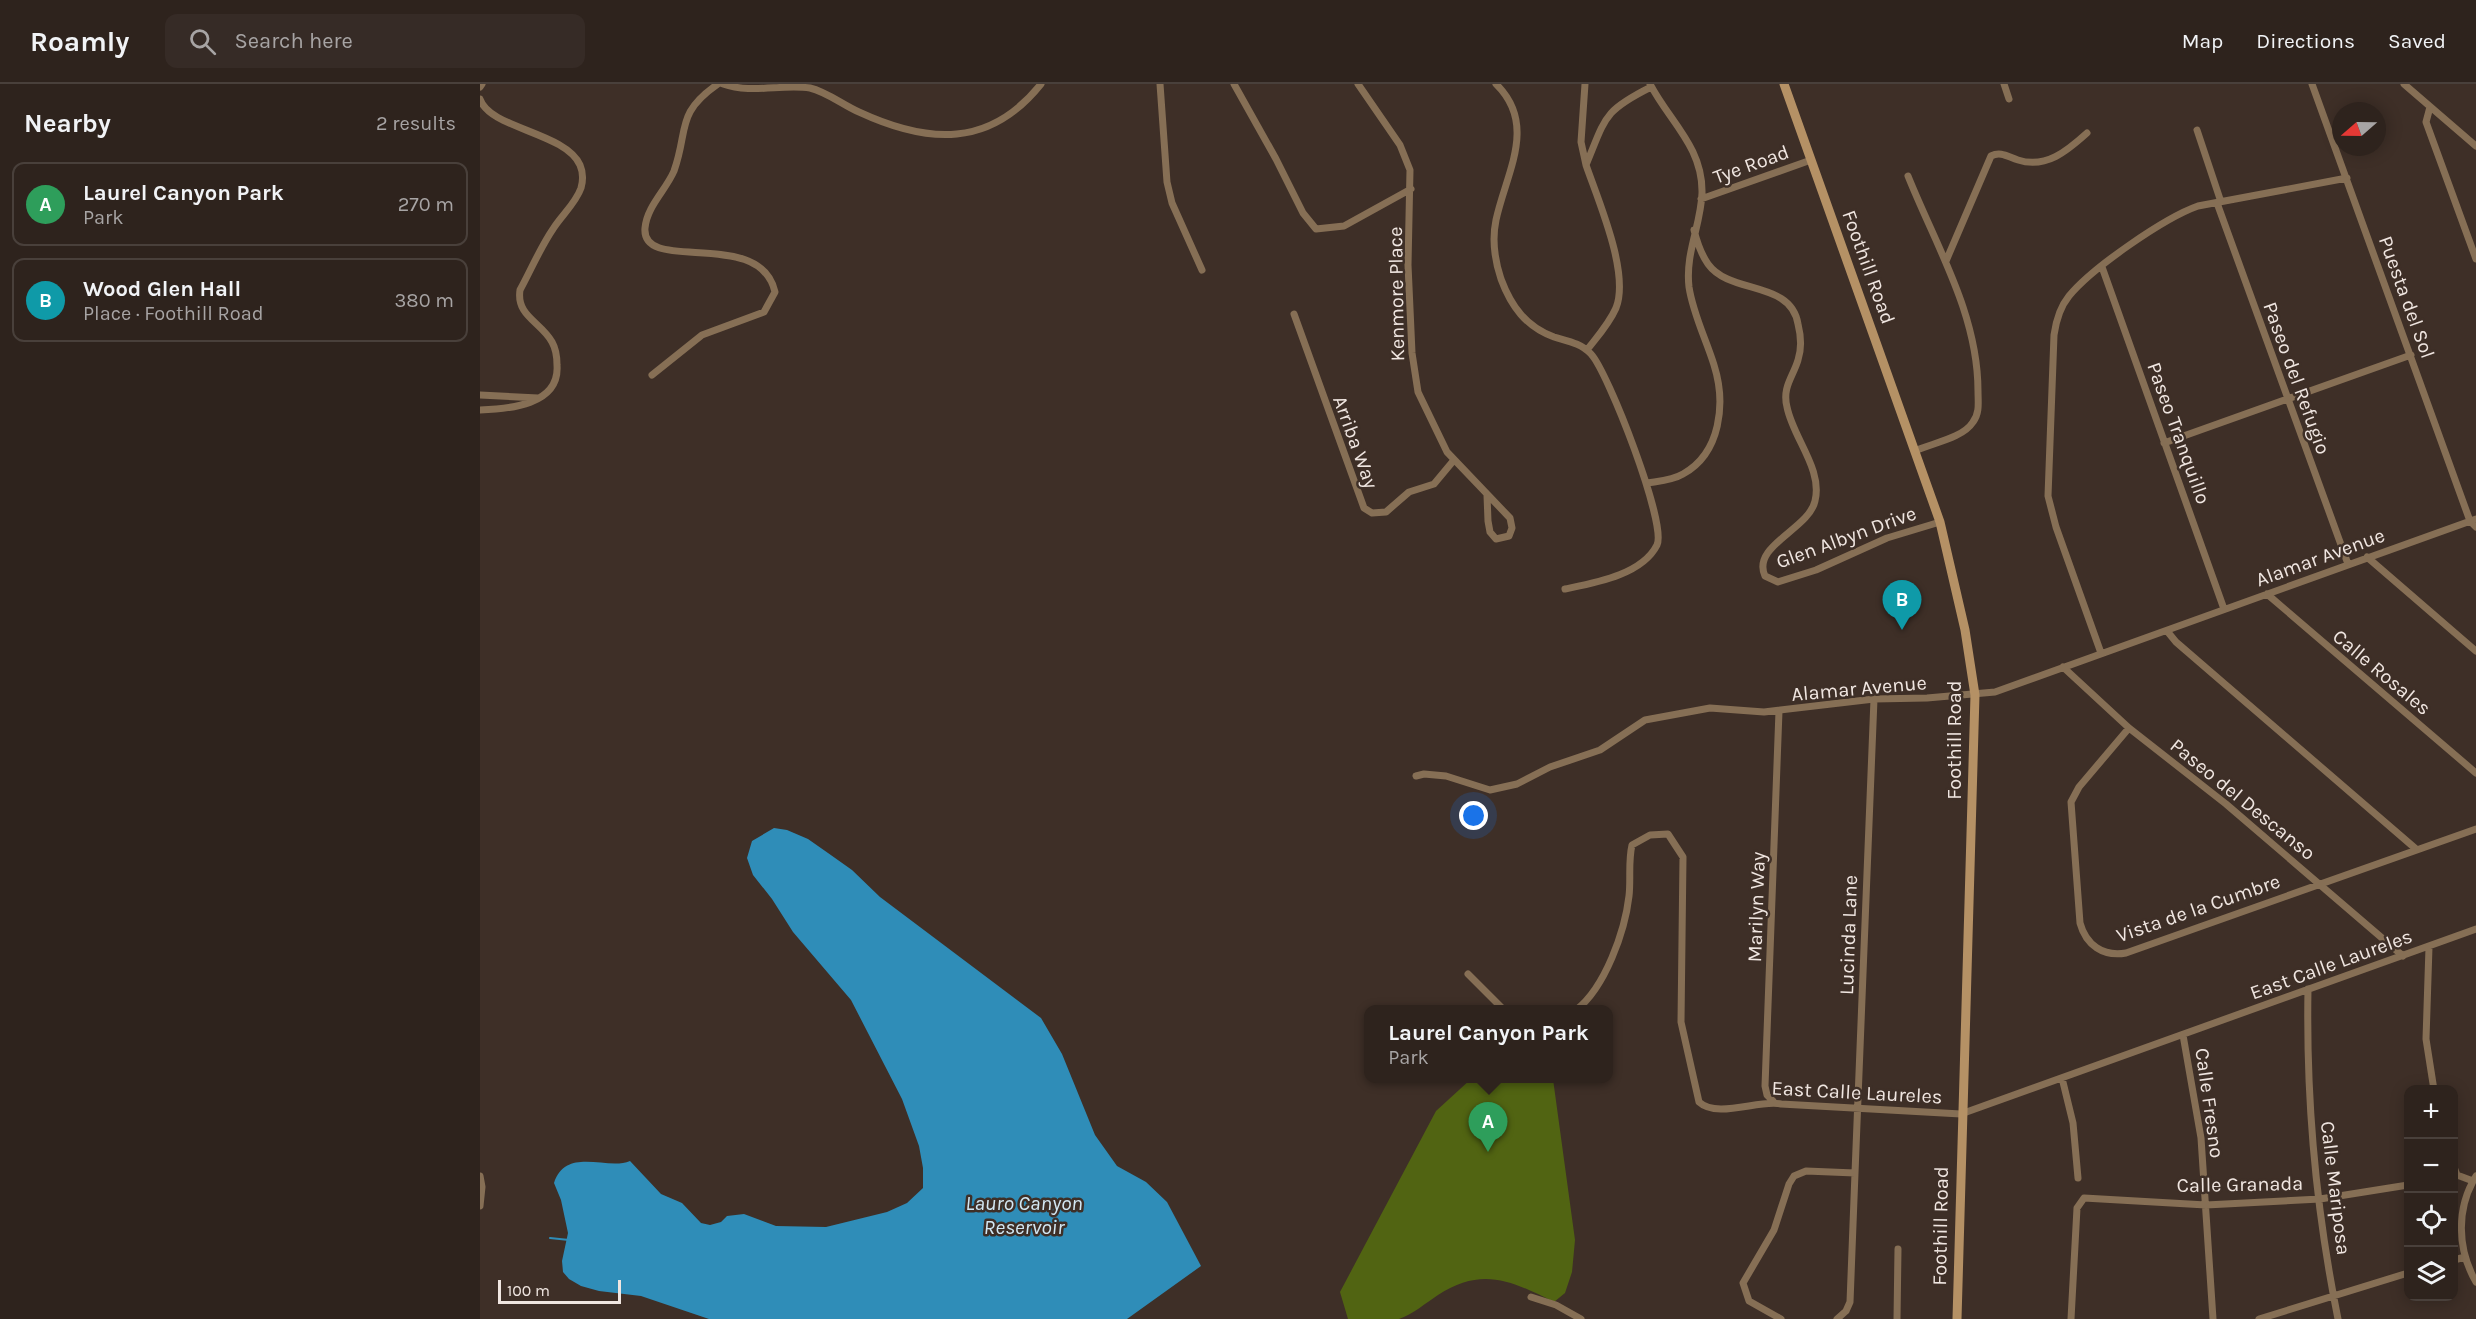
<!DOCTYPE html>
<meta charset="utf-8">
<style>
:root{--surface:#2e231d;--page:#362b26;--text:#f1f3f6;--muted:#a7a4a4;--line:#49403b;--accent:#b45309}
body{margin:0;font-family:Karla,sans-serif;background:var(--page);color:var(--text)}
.controls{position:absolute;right:18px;bottom:18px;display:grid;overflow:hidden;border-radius:12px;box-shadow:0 3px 15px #0003}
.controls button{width:54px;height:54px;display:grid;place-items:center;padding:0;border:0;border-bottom:2px solid var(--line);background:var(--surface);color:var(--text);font:30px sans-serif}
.compass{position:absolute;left:1852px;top:18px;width:54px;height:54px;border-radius:50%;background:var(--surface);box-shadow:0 3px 15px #0003;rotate:250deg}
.scale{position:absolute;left:18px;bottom:15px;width:123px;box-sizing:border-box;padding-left:6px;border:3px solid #f0e6e1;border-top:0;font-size:16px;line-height:21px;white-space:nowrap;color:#f0e6e1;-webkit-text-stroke:4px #3e2f27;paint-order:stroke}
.you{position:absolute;left:994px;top:732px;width:21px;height:21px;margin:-15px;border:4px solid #fff;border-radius:50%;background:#1a73e8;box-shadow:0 0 0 9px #1a73e833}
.badge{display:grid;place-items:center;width:39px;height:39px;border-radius:50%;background:var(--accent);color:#fff;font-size:20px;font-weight:700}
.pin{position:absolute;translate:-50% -50px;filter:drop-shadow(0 2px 3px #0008)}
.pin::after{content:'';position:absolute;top:32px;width:21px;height:18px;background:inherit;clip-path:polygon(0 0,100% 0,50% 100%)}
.popup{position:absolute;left:884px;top:921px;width:249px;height:78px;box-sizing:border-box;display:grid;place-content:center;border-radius:12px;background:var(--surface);filter:drop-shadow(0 2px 4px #0005);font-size:20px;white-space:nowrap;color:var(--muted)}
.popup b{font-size:22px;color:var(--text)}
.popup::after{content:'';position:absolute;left:50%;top:100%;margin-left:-12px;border:12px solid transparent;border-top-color:var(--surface)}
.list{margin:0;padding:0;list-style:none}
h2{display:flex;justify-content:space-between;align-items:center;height:78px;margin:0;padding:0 24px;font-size:26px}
h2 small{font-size:20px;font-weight:400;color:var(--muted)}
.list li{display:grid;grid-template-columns:39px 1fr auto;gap:18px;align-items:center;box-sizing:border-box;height:84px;margin:0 12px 12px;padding:0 12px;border:2px solid var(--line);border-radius:12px}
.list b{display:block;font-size:22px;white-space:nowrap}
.list p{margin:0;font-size:20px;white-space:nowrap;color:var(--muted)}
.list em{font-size:20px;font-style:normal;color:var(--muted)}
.icon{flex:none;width:33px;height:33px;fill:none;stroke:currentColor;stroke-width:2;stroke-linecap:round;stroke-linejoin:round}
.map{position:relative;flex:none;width:1996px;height:1235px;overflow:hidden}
header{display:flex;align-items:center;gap:36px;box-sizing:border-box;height:84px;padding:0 30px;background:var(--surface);border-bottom:2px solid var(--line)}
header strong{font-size:28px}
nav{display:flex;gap:33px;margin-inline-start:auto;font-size:21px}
.search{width:420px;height:54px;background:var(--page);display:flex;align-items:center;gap:15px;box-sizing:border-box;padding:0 21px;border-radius:12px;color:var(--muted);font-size:22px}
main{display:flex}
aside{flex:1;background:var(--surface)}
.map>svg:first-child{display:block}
.green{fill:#516412}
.water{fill:#2f8db8}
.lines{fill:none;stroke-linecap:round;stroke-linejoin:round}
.stream{stroke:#2f8db8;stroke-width:2}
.street{stroke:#866f55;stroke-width:7}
.secondary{stroke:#b59165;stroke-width:9}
.labels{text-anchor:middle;stroke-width:5;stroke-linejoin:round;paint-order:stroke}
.street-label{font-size:20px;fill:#f0e6e1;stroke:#3e2f27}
.water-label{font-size:21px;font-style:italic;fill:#d3e8f4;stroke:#3e2f27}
</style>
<header>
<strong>Roamly</strong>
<div class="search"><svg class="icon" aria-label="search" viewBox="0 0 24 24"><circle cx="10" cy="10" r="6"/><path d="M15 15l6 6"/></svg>Search here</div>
<nav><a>Map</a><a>Directions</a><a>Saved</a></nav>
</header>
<main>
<aside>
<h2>Nearby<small>2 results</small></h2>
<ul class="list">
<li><span class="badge" style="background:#2e9e5b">A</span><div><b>Laurel Canyon Park</b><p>Park</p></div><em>270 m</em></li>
<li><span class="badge" style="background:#0f9aa8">B</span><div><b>Wood Glen Hall</b><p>Place · Foothill Road</p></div><em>380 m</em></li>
</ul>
</aside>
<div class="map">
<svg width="1996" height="1235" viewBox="0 0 1996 1235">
<rect width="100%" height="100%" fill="#3e2f27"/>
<path class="green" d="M991 995H1073L1095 1156 1092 1188 1085 1209 1074 1218C1032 1197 1002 1182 958 1211 947 1218 932 1231 919 1235 905 1235 883 1235 868 1235L860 1208 956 1027Z"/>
<path class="water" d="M294 744 307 746 328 755 348 769 372 786 400 813 561 934 582 970 615 1051 637 1082 666 1098 687 1118 721 1182 647 1235H229L161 1212 119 1207 101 1202 89 1195 83 1188 82 1177 88 1149 81 1116 74 1099C86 1062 128 1087 150 1077L181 1110 202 1119 221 1139 230 1141 241 1138 247 1132 264 1130 296 1142 346 1143 407 1128 427 1119 443 1104V1084L439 1062 422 1015 371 916 313 848 292 815 273 791 267 774 272 757Z"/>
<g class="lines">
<path class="stream" d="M70 1154 89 1156"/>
<path class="street" d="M243 0C271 10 301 0 330 4 347 8 363 21 379 28 448 60 510 64 561 0
M680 0 687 98 692 119 722 186
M754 0 796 75 823 129 836 145 864 142 931 105
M878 0 920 61 930 86 928 181 932 269 938 308 967 368 1030 434 1032 444 1029 452 1016 455 1010 448 1008 437 1007 411
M1016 0C1058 41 1026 89 1016 136 1012 155 1015 177 1021 195 1031 222 1046 243 1074 253 1087 257 1101 259 1111 270 1128 288 1187 440 1177 461 1162 491 1114 499 1085 505
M1105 0 1101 58 1106 81
M1524 0 1529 15
M1832 0 1990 437 1996 443
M1924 0 1996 62
M0 3 2 0
M0 15C10 45 85 48 100 81 103 88 103 97 101 104 96 119 81 132 73 145 60 164 51 186 40 206 36 232 61 238 72 258 76 265 77 273 77 281 80 321 29 325 0 326
M1950 23 1946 38 1996 175
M1717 46 1741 118
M1428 92C1456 162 1498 230 1498 307 1498 318 1500 329 1493 338 1483 354 1453 359 1437 366
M1221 115 1331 76
M1737 119 1868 480
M1214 146C1217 158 1221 170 1228 180 1250 211 1311 196 1318 240 1321 252 1322 264 1318 276 1313 293 1302 303 1307 323 1313 354 1343 385 1335 417 1329 445 1271 462 1285 492L1298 498 1336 486 1407 454 1460 438
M1466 177 1511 72C1521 67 1528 73 1538 76 1566 85 1587 67 1607 49
M1622 183 1744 525
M814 230 884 424 892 429 906 428 929 408 954 400 974 376
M1107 266C1117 253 1129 240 1136 224 1150 189 1118 116 1106 81 1126 33 1123 27 1171 3
M172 291 222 251 284 228 295 208C280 142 161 191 165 144 167 122 186 106 194 87 209 45 195 30 238 0
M0 311 58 314
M1684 359 1931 271
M1168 399C1180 397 1193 396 1203 390 1241 369 1246 319 1234 281 1226 255 1213 230 1209 203 1205 169 1221 141 1222 109 1223 63 1189 37 1170 0
M1887 473 1996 567
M1787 510 1996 689
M1687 547 1696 558 1936 765
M1621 569 1576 443 1568 412 1574 251C1576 237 1580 223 1589 212 1612 184 1684 134 1718 122L1867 94
M1583 583 1649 644 1746 720 1923 872
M1649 644 1599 703 1591 718 1600 839C1606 861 1623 873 1646 869L1996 745
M936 692 944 690 966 692 1010 706 1037 700 1070 683 1120 666 1165 636 1230 624 1284 628 1394 615 1447 614 1515 608 1996 435
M1949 863 1946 955 1954 1006
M988 890 1024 926
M1828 905C1826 1015 1836 1126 1858 1235
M1096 926C1125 904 1145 847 1149 812 1151 795 1148 778 1152 761L1170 751 1188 750 1203 773 1201 938 1219 1018C1237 1035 1280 1015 1301 1020L1481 1030 1996 845
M1703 951 1721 1054 1733 1235
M1582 994 1593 1039 1598 1094
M1293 1017 1287 1011 1285 1002 1299 627
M1974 1083 1977 1091 1993 1097
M1375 1089 1394 615
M0 1092 2 1103 0 1122
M1996 1092C1976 1124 1977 1165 1996 1198
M1974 1176 1985 1173
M1051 1213 1076 1221 1101 1235
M1301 1235 1269 1217 1263 1199 1294 1146 1309 1100 1314 1092 1326 1087 1375 1089 1370 1218 1366 1227 1357 1235
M1417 1235 1418 1165
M1591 1235 1597 1124 1604 1114 1726 1121 1840 1115 1928 1101
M1779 1235 1928 1189"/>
<path class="secondary" d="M1304 0 1460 438 1485 546 1495 611 1477 1235"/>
</g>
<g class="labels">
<g class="street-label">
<text transform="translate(1271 80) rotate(-20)" y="7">Tye Road</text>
<text transform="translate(1389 183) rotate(70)" y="7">Foothill Road</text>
<text transform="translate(916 210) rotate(-91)" y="7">Kenmore Place</text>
<text transform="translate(1927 213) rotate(70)" y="7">Puesta del Sol</text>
<text transform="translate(1817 294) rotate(70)" y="7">Paseo del Refugio</text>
<text transform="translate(1699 349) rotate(70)" y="7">Paseo Tranquillo</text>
<text transform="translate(876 358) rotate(70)" y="7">Arriba Way</text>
<text transform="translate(1366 453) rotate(-20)" y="7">Glen Albyn Drive</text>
<text transform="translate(1840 473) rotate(-20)" y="7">Alamar Avenue</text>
<text transform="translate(1902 588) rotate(40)" y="7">Calle Rosales</text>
<text transform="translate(1379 604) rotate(-5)" y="7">Alamar Avenue</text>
<text transform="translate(1474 656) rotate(-90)" y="7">Foothill Road</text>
<text transform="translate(1763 715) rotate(39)" y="7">Paseo del Descanso</text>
<text transform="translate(1276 823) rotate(-88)" y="7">Marilyn Way</text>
<text transform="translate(1718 824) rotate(-19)" y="7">Vista de la Cumbre</text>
<text transform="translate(1368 851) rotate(-88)" y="7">Lucinda Lane</text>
<text transform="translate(1851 880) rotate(-20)" y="7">East Calle Laureles</text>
<text transform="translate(1377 1008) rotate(3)" y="7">East Calle Laureles</text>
<text transform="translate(1730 1019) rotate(82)" y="7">Calle Fresno</text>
<text transform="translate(1760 1100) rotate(-1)" y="7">Calle Granada</text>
<text transform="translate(1856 1104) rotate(83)" y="7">Calle Mariposa</text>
<text transform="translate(1460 1142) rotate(-89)" y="7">Foothill Road</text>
</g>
<g class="water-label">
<text x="544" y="1126">Lauro Canyon<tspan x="544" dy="24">Reservoir</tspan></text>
</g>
</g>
</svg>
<div class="controls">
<button>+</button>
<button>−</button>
<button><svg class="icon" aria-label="locate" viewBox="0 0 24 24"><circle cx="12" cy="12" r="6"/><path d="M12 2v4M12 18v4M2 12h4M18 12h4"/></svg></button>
<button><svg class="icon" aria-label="layers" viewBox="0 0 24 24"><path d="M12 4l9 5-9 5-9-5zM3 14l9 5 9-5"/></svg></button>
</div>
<svg class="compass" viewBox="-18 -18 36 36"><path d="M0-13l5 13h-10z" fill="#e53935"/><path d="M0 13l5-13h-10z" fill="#a7a4a4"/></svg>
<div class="scale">100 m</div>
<div class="you"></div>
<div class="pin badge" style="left:1008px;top:1068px;background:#2e9e5b">A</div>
<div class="popup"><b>Laurel Canyon Park</b>Park</div>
<div class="pin badge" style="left:1422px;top:546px;background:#0f9aa8">B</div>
</div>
</main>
